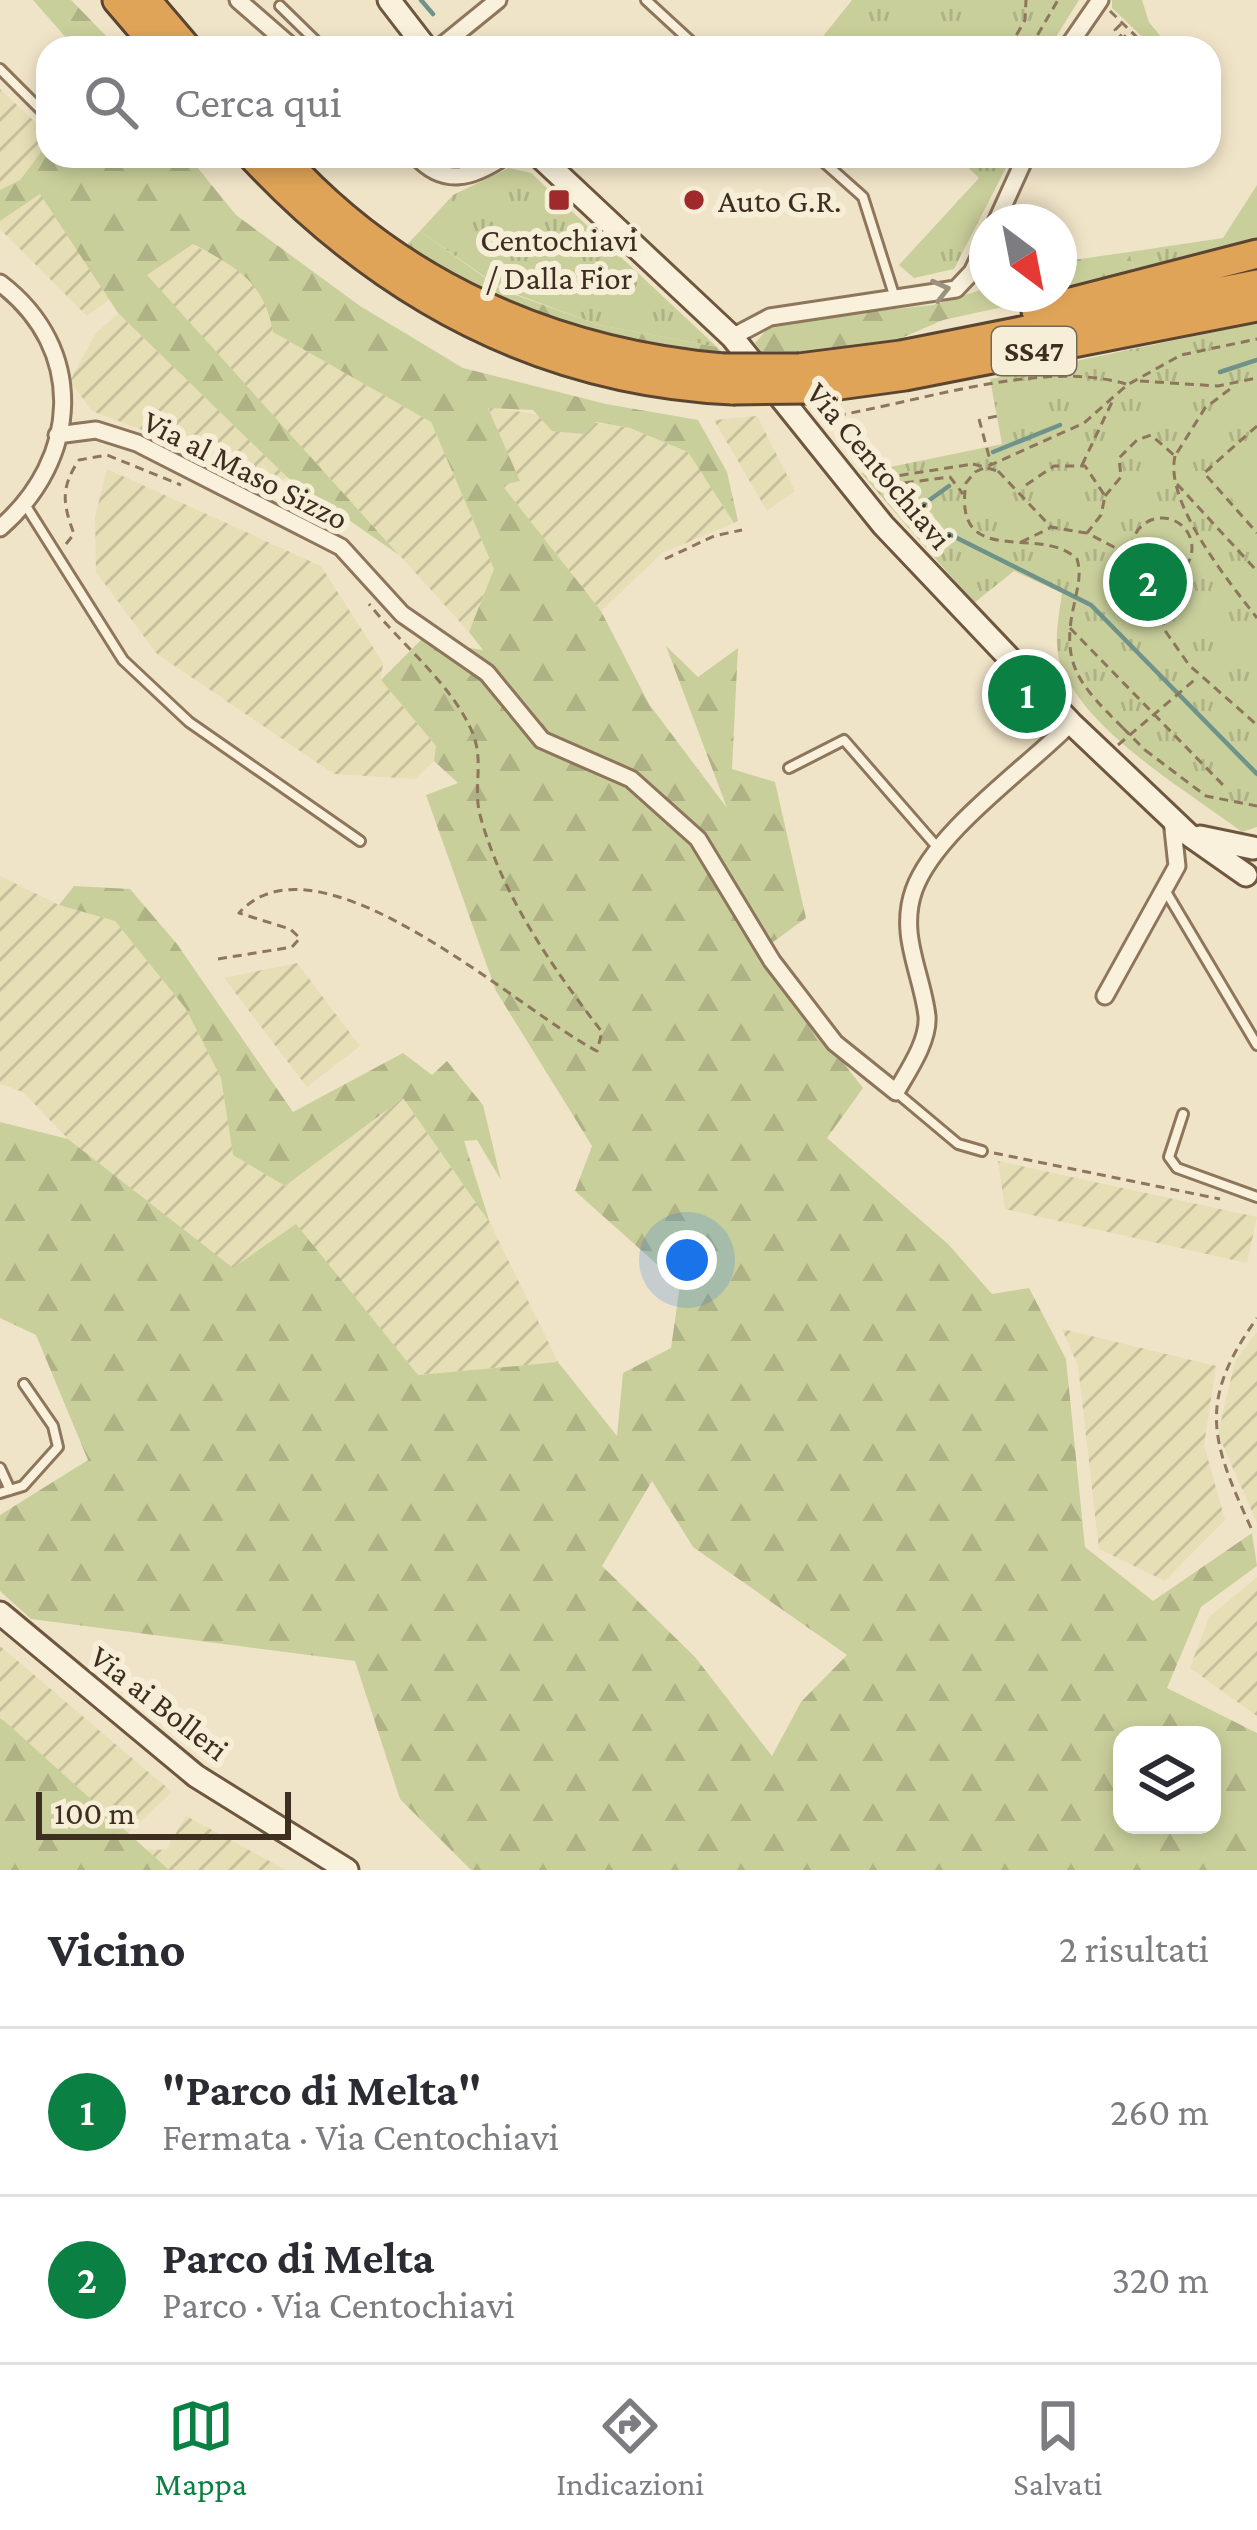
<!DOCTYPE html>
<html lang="it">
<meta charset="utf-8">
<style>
:root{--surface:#fff;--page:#f7f7f7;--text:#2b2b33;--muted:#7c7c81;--line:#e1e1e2;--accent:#0b8043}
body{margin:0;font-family:"Crimson Pro",serif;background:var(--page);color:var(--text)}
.controls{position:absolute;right:36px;bottom:36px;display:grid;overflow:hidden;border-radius:24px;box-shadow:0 6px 18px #0003}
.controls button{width:108px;height:108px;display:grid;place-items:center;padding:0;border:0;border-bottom:3px solid var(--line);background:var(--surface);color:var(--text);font:60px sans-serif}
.compass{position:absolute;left:969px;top:204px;width:108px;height:108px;border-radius:50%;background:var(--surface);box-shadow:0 6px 18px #0003;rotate:148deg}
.scale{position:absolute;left:36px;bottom:30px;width:255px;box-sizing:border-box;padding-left:12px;border:6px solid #3d2e20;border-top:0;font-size:33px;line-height:42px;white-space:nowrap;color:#3d2e20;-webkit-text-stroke:9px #f7eed8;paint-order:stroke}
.you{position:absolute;left:687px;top:1260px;width:42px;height:42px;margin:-30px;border:9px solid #fff;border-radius:50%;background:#1a73e8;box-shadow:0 0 0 18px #1a73e833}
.badge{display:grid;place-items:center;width:78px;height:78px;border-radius:50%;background:var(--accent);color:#fff;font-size:39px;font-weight:700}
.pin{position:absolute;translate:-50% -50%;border:6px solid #fff;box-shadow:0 3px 12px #0006}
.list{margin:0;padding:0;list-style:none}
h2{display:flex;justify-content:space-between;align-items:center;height:156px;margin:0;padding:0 48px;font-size:51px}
h2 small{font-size:39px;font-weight:400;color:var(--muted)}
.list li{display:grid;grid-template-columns:78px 1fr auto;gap:36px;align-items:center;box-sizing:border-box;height:168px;padding:0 48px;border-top:3px solid var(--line)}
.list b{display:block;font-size:45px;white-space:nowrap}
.list p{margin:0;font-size:39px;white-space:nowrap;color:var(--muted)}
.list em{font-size:39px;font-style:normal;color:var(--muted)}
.icon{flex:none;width:66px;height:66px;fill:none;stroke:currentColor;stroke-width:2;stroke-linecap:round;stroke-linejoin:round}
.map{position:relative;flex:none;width:1257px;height:1870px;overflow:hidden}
.search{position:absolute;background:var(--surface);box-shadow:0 6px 18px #0003;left:36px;right:36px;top:36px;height:132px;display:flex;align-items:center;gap:30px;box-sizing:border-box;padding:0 42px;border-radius:36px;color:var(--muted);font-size:45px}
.sheet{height:492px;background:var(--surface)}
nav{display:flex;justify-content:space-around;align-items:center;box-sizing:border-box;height:168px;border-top:3px solid var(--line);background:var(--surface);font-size:33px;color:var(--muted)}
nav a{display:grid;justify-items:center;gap:6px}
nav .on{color:var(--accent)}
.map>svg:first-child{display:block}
.farmland{fill:url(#farmland-furrows)}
.grass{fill:url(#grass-tufts)}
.forest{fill:url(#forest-firs);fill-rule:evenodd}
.garden{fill:#c9cf9b}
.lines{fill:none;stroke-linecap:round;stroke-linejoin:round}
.stream{stroke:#6f938a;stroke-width:4.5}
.lane-casing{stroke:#8d765c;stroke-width:14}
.street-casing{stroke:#8d765c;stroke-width:21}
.secondary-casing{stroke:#6f573f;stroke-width:27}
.highway-casing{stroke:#5b4430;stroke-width:33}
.path{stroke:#8d765c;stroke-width:3;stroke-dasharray:9 6;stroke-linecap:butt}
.lane{stroke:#faf1dc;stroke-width:8}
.street{stroke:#faf1dc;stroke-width:15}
.secondary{stroke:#faf1dc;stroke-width:21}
.highway{stroke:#e0a458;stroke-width:27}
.highway-bridge-casing{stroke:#5b4430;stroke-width:33;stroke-linecap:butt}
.path-bridge{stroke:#8d765c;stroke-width:3;stroke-dasharray:9 6;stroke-linecap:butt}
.highway-bridge{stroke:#e0a458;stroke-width:27}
.oneway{stroke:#9c907e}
.poi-dot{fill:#9e2a2b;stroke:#f7eed8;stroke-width:4.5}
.labels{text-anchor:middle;stroke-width:12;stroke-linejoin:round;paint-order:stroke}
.shield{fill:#f7eed8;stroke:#756857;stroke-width:3}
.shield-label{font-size:30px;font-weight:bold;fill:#3d2e20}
.poi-label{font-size:33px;fill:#3d2e20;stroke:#f7eed8;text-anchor:start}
.street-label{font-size:33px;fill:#3d2e20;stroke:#f7eed8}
</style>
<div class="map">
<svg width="1257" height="1870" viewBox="0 0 1257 1870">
<defs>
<pattern id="farmland-furrows" width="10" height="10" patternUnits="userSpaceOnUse" patternTransform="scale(3)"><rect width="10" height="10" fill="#e6deb5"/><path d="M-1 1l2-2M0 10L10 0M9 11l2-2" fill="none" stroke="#c6bf9b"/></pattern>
<pattern id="grass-tufts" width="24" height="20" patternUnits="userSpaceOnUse" patternTransform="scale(3)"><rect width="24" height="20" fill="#c9cf9b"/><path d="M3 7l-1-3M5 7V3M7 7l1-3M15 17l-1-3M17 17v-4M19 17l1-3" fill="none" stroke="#aeb285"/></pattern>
<pattern id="forest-firs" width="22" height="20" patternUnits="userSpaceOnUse" patternTransform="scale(3)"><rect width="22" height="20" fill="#c9cf9b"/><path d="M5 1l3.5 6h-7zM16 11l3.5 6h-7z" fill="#aeb285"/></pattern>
</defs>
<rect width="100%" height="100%" fill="#f0e4c8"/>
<path class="farmland" d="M0 89 48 134V143L20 180 0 190Z
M40 193 112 298 87 316 0 229V221Z
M192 244 237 268 268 302 273 332 431 422 494 569 469 632 146 275Z
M118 313 287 477 280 482 92 411 70 381 96 333Z
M488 407 630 428 688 452 734 523 662 553 601 611 501 484 519 481Z
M757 416 795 491 767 511 714 420Z
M107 469 321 566 383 663 381 680 437 747 434 761 415 779 334 774 157 654 96 572 95 517Z
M0 876 59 905 115 921 186 1009 221 1078 233 1155 285 1186 403 1098 490 1223 558 1362 418 1375 296 1225 233 1269 68 1139 23 1092 0 1084Z
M297 963 360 1046 307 1087 224 978Z
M998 1161 1257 1217 1247 1263 1005 1209Z
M1062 1329 1216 1366 1204 1445 1225 1520 1165 1581 1099 1549 1078 1366Z
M1257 1332V1523L1218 1434 1235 1361Z
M1257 1577V1716L1190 1668 1209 1617Z
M0 1646 172 1792 128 1833 0 1718Z
M186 1816 286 1870H169L145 1849 166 1850Z"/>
<path class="grass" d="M852 0H1079L1049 48H838L824 35Z
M1112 0H1142L1149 22 1170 48H1154L1112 8Z
M956 156H1012L954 269 914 278 899 265 979 178Z
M509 168 531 173 717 347 599 325 502 289 420 231 453 195Z
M1257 185V249L1137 278 1129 252 1223 238Z
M1257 323V827L1242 832C1186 790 1089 734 1062 668 1052 645 1059 617 1062 593L1014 571 974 603 861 473 1002 444 990 379Z"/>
<path class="forest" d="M33 0H71L118 48H75Z
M48 143V156L65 160 188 156 236 215 360 306 463 368 606 404 698 420 727 472 738 521 734 523 688 452 630 428 596 422 584 434 552 431 533 410 488 408 520 481 502 485 601 611 649 704 727 808 666 646 698 677 738 648 732 769 775 782 806 918 758 953 863 1088 827 1138 949 1245 992 1294 1029 1288 1066 1359 1085 1547 1153 1601 1252 1533 1257 1566 1201 1607 1167 1688 1257 1733V1870H471L400 1799 355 1661 31 1619 0 1591V1515L88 1460 36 1335 0 1318V1122L68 1139 233 1268 296 1224 418 1375 558 1362 617 1436 623 1373 671 1348 680 1285 575 1191 592 1146 496 991 426 795 458 783 434 761 436 746 381 680 421 640 483 650 469 632 494 569 431 422 273 332C264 281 236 267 193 244L147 275 399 555 287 477 118 313 40 194 0 221V190L20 180ZM652 1481 693 1547 847 1655 801 1702 772 1756 695 1657 602 1566ZM1122 1735H1212V1825H1122Z
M420 231 502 290 599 325 717 347 729 358 645 347 517 311 403 249Z
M1129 252 1137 278 943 320 881 347 766 359 755 343 773 322 933 305 987 288V294H1059V262Z
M74 886 130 889 177 944 293 1112 403 1053 432 1075 447 1061 483 1105 501 1180 477 1140 464 1141 490 1223 403 1098 285 1186 233 1155 221 1078 186 1009 115 921 59 905Z
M0 1718 9 1725 169 1870H0Z"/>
<path class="garden" d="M1257 432V527L1210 474Z"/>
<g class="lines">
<path class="stream" d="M421 0 433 14
M1220 372 1257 360
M993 452 1060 425
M903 511 1091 605 1257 774
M910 514 949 486"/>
<g class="lane-casing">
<path id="lane" d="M646 0 698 48
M280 6 323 48
M0 69 48 117
M442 156 448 160 469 156
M817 156 863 197 895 298
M26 506 123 660 189 722 360 841
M789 768 844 740 938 848
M1165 890 1257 1045
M896 1092 958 1144 982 1151
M1183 1114 1169 1157 1177 1168 1257 1197
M0 1468 10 1490
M0 1493 23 1486 58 1447 53 1426 24 1384"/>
</g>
<g class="street-casing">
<path id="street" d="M238 0 293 48
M439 48 498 0
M1067 48 1100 0
M416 156C444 187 473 178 505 156
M996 222 1026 156
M0 283C87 349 80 459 0 528
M732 337 770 317 956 289 972 272 987 241
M57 435 96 430 137 443 341 547 402 614 487 673 542 740 631 779 698 839 772 961 835 1043 896 1092C908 1071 929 1041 927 1016 922 973 898 935 914 890 935 831 1027 768 1071 723
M1105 996 1177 866 1172 820"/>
</g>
<g class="secondary-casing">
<path id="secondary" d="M389 0 426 48
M539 156 732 337 883 525 1071 723 1189 835 1246 875
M1200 837 1253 848
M0 1613 196 1776 347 1870"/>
</g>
<g class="highway-casing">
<path id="highway" d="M117 0 158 48
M146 0 187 48
M252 156C382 295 541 381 733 390
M281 156C397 285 553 353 723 368
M1036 311 1257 254
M799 368 901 355 1257 284
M810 389 905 376 1257 307"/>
</g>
<path class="path" d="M1110 11 1148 48
M1121 24 1115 30 1123 38
M1120 42 1126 35 1140 48
M1009 48 1025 20 1026 0
M1030 48 1058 0
M1140 381 1218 386 1257 378
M822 418C911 405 1040 358 1126 384
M988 418 1002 415
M979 419 991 464
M1257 426 1204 473 1257 533
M1175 456C1164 502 1229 582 1257 618
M1082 465 1113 400
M998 471 1051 527 1086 533
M870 480 973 464
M879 481 880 486 950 477 963 494
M1177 484 1257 571
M1026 485 1054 466H1085L1105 496 1101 515 1087 533 1133 557
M1105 496 1121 477 1119 458 1137 440 1151 435 1175 456 1205 408 1234 386
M1132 548a30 30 0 1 1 60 0a30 30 0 1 1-60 0Z
M1021 542 1050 528
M66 544 74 534C63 504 60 488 79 460L107 455 181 485
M665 559 714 536 742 530
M1146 574 1166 632 1189 665 1257 725
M1070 628 1223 785
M1123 728C1081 686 1060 666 1074 605 1077 589 1082 575 1077 559 1041 523 952 572 966 483L975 472 1084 423 1127 385 1181 355 1257 339
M1118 745 1198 677
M1145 750 1206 796 1257 806
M218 959 292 947 300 938 290 929 239 913C319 824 523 1014 597 1051L602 1032C552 967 502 896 480 815 473 788 484 762 473 734 454 686 400 643 369 604
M994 1153 1220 1199
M1251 1528C1211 1440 1197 1402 1257 1318"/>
<use href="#lane" class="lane"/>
<use href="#street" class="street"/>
<use href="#secondary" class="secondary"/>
<use href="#highway" class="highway"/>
<g class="highway-bridge-casing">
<path id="highway-bridge" d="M723 368H799
M733 390 810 389"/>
</g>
<path class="path-bridge" d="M973 464 998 471
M1123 728 1145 750"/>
<use href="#highway-bridge" class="highway-bridge"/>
</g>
<defs><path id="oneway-chevron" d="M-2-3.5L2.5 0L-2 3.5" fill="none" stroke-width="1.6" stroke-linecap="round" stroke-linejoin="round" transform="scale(3)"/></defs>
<use class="oneway" href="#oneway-chevron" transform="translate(941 290) rotate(-14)"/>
<g class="poi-dot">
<rect x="547" y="188" width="24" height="24" rx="6"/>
<circle cx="694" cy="200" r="12"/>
</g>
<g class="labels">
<rect class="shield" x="992" y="327" width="84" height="48" rx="9"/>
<g class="shield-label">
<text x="1034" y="361">SS47</text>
</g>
<g class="poi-label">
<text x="718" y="212">Auto G.R.</text>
<text x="559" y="251" text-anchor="middle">Centochiavi<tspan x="559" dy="38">/ Dalla Fior</tspan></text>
</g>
<g class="street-label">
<text transform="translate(880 465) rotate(50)" y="12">Via Centochiavi</text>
<text transform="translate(246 469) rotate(27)" y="12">Via al Maso Sizzo</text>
<text transform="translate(160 1702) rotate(38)" y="12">Via ai Bolleri</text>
</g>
</g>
</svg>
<div class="controls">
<button><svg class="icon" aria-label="layers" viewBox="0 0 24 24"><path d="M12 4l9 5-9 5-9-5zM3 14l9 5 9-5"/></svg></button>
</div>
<svg class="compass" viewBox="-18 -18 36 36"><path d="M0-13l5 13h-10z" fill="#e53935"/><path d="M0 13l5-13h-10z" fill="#7c7c81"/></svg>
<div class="scale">100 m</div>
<div class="you"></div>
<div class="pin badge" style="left:1027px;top:694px">1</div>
<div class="pin badge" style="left:1148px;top:582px">2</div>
<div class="search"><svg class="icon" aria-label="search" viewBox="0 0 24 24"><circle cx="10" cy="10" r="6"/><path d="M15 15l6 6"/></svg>Cerca qui</div>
</div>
<section class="sheet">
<h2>Vicino<small>2 risultati</small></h2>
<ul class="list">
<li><span class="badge">1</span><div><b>&quot;Parco di Melta&quot;</b><p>Fermata · Via Centochiavi</p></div><em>260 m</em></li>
<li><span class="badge">2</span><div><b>Parco di Melta</b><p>Parco · Via Centochiavi</p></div><em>320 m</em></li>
</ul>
</section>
<nav>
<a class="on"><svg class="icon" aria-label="map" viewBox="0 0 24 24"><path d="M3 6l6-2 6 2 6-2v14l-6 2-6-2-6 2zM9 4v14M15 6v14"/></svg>Mappa</a>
<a><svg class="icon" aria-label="directions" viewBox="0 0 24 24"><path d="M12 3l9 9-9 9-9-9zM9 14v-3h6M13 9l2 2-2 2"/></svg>Indicazioni</a>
<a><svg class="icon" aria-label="saved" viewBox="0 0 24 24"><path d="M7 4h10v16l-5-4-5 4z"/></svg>Salvati</a>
</nav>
